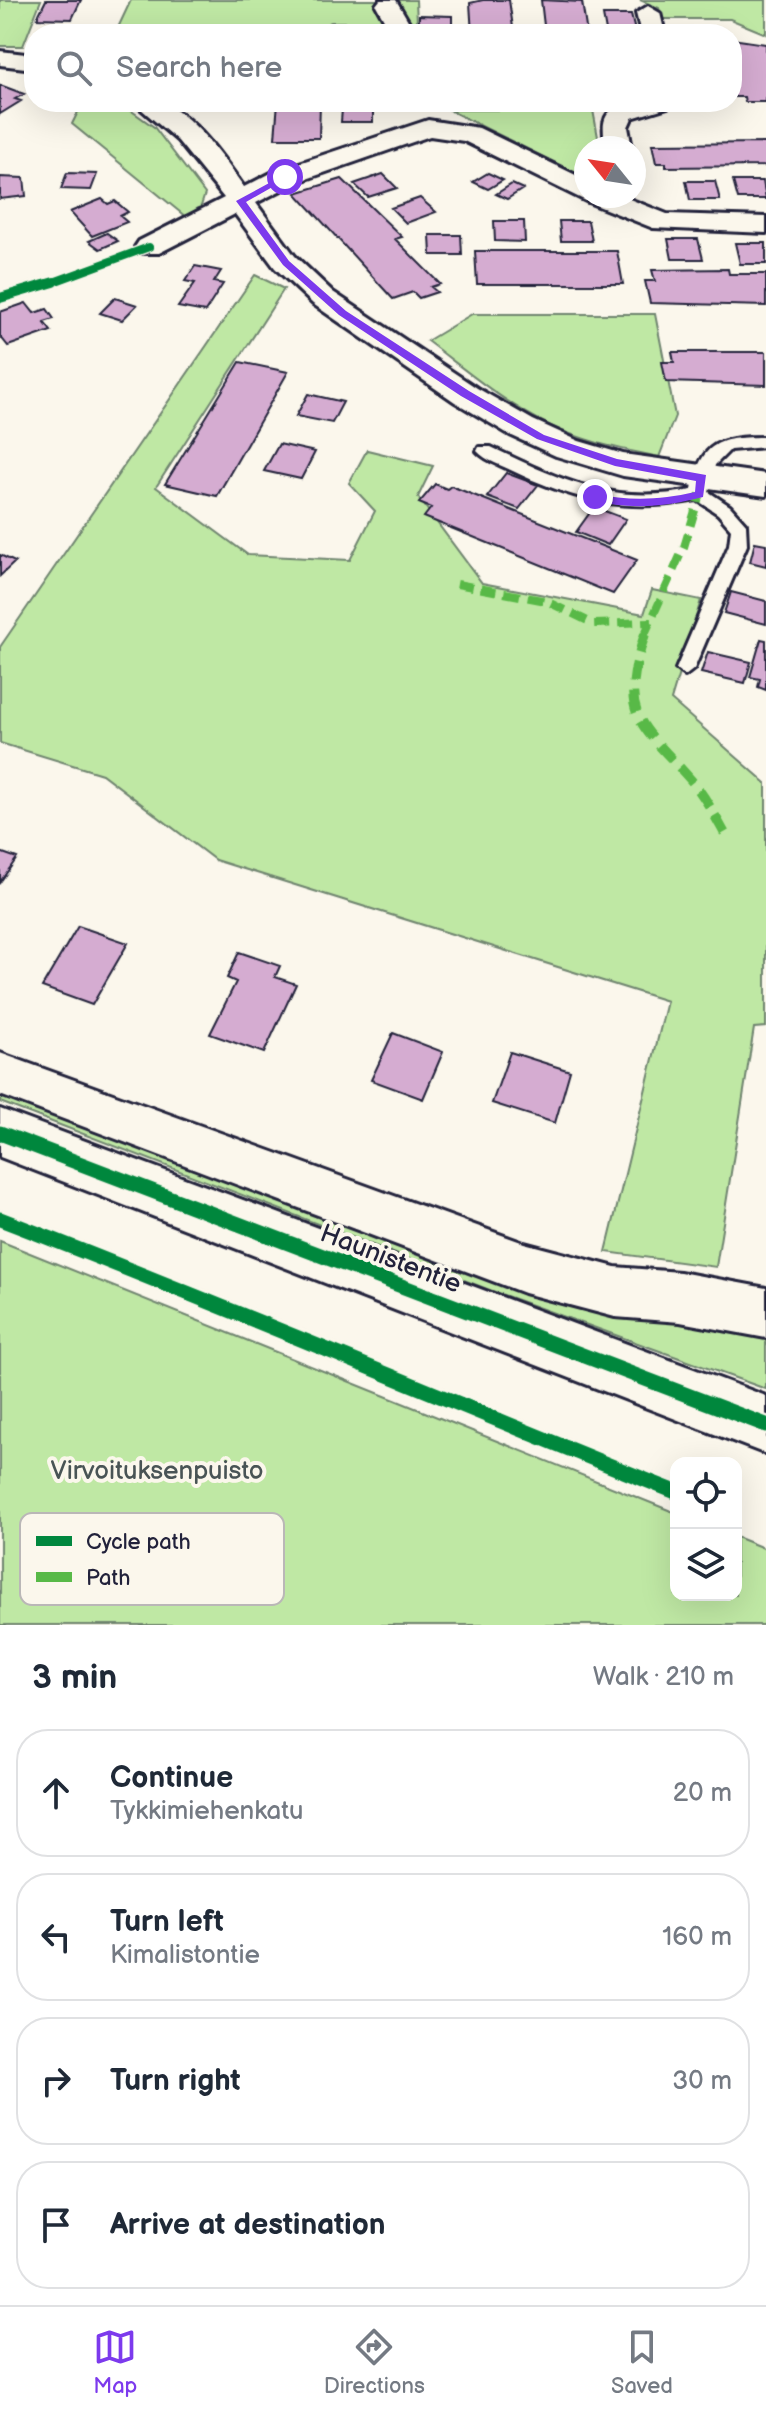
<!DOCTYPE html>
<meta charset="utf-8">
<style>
:root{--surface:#fff;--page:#f6f6f7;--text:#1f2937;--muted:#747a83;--line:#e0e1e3;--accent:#7c3aed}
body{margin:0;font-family:"Balsamiq Sans",sans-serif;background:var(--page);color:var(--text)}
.controls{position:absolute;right:24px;bottom:24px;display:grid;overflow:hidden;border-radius:16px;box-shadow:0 8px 32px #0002}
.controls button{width:72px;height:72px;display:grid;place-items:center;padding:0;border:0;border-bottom:2px solid var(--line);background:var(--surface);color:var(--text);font:40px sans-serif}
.compass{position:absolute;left:574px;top:136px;width:72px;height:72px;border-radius:50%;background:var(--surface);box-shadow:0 8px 32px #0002;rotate:300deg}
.stop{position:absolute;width:24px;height:24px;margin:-18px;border:6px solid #7c3aed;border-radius:50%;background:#fff}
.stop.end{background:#7c3aed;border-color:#fff;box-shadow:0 2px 8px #0008}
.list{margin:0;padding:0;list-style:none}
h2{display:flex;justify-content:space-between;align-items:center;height:104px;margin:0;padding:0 32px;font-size:34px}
h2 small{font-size:26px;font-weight:400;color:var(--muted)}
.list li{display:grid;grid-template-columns:52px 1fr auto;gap:24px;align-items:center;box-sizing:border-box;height:128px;margin:0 16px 16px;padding:0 16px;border:2px solid var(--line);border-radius:32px}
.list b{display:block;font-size:30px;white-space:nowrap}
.list p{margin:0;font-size:26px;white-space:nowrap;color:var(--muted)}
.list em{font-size:26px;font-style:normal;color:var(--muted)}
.icon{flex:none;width:44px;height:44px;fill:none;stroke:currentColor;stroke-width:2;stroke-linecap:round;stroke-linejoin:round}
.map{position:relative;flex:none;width:766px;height:1625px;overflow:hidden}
.search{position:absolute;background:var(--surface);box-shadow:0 8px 32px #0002;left:24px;right:24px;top:24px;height:88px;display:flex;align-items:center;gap:20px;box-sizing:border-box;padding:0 28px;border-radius:32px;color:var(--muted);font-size:30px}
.sheet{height:680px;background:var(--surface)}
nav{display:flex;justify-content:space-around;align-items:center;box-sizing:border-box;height:112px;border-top:2px solid var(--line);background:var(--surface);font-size:22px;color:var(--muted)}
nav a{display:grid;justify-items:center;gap:4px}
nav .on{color:var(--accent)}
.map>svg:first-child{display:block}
.green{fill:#bfe8a4;stroke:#708570;stroke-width:2}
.building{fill:#d5acd1;stroke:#22223b;stroke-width:2}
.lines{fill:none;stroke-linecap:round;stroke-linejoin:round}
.lane-casing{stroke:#22223b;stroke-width:6}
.street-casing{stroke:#22223b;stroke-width:6}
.secondary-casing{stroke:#22223b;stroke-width:6}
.lane{fill:#fbf7ec;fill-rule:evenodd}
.street{fill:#fbf7ec;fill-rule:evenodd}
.secondary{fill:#fbf7ec;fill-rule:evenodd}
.quiet-far1{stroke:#58b947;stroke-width:8;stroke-dasharray:16 8;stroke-linecap:butt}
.quiet{stroke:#58b947;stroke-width:10;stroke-dasharray:20 10;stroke-linecap:butt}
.cycleway-far2-casing{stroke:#fbf7ec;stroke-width:11}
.cycleway-far1-casing{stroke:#fbf7ec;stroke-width:14}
.cycleway-casing{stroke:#fbf7ec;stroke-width:20}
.cycleway-far2{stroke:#00873e;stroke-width:8}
.cycleway-far1{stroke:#00873e;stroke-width:10}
.cycleway{stroke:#00873e;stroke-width:15}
.route{fill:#7c3aed}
.labels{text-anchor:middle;stroke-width:8;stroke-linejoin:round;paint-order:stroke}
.near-street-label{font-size:26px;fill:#22223b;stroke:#fbf7ec}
.near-park-label{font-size:26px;fill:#495455;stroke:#fbf7ec}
.key{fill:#fbf7ec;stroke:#bab7b7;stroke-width:2}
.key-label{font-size:22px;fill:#22223b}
</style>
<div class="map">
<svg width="766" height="1625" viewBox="0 0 766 1625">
<rect width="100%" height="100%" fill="#fbf7ec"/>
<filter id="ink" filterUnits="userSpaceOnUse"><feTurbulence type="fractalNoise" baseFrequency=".0125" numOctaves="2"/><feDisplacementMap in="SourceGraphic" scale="16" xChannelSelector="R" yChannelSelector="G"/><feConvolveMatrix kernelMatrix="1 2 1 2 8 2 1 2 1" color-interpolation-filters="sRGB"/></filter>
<g filter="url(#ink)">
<path class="green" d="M0 0H41L23 46H0Z
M131 0H416L417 22H331L306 34H115Z
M640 0H766V34L730 19H662L659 8Z
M83 102H119L154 127 205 194 201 206 186 217 72 124Z
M449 110H593L600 148H586V167L576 173Z
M255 275 284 289 156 487 248 555 350 560 375 511 349 483 367 450 433 466 418 497 482 583 644 614 652 590 701 600 671 700 766 783V1027L754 1028 716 1267 606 1252 667 1001 215 860 102 774 0 743V647Z
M472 314H655L675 416 659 457C622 449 585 442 551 426 505 404 467 371 427 341Z
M0 1088 766 1325V1389L495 1292 0 1102Z
M0 1241 676 1513V1595H736V1537L766 1549V1625H0Z"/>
<path class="building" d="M46 0H81L72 19 37 18Z
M483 0H509L514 34H472L470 3Z
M541 0 582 2 587 34H545Z
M419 15 452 16V31H419Z
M603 15H631L635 31H606Z
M732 39 766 44V102H745L744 97H734Z
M0 85 24 94 15 99 21 101 0 114Z
M278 102H320L319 138H275Z
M342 109H373V122H341Z
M766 143V166L666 167V163H656L652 144Z
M67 173 97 174 91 190 61 189Z
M488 173 503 180 488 189 473 182Z
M383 174 397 188 368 197 354 184Z
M0 177 24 178 26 196 0 199Z
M342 179 402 237 395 239 440 284 431 287 437 292 419 298 413 292 393 299 296 193Z
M686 181H715L720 200H690Z
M733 181H763L766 199H738Z
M512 184 523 189 507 199 496 194Z
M420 198 436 212 406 223 391 208Z
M102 199 108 204 115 201 128 212 120 216 127 222 92 236 70 212Z
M494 221H524L525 242 495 241Z
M559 221H588L592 241H561Z
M107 233 118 241 100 249 89 241Z
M430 235H461L462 255H431Z
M668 239H698L703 259H672Z
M735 243H766V264H740Z
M475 251H617L623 284H477Z
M195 266 221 271 214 282 223 284 205 312 178 307 195 283 185 281Z
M728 269 729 274H766V306L650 303 645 281H655L652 270Z
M115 298 137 305 122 320 100 313Z
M26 303 34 313 47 309 54 319 44 322 51 331 8 346 0 336V312Z
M672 352H766V385L666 382 662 362H674Z
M240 362 288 372 217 496 165 484Z
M308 394 343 402 332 423 296 416Z
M279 444 315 452 301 479 264 471Z
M506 473 538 485 519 509 487 497Z
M435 484 447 489 451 486 637 560 613 594 424 517 431 508 419 503Z
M594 507 626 519 608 545 576 532Z
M755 542 766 544V566L750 562Z
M0 555 15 562 0 576Z
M731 592 766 601V624L724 613Z
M761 639 766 640V690L758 687 760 679 750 677Z
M708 652 751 662 745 683 701 673Z
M0 852 17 858 0 882Z
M78 926 128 943 92 1005 42 987Z
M239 952 280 966 275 977 296 984 264 1053 210 1034 236 982 227 978Z
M393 1033 443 1052 423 1099 371 1080Z
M510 1052 570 1071 555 1123 492 1103Z"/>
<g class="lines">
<g class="lane-casing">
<path id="lane" d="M766 437V447L730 450 715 465 709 492 730 506 746 524 747 545 694 669 685 676 676 669 729 545 731 529 718 514 697 500C627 513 579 502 515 472 503 466 486 461 477 451L479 447H491C562 481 612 505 692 490 701 441 720 437 766 437Z"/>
</g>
<g class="street-casing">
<path id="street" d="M380 0H396L416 34H392L376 5Z
M648 6 660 13 665 34H641L636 13Z
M0 51 34 55V69L0 65Z
M133 102C143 102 157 100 165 104 197 119 224 159 244 187L275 171 428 120 479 128 586 180V196H622L667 214 766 217V233L653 228 588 202 464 141 430 136 295 183 256 203 295 256 333 292 477 388 533 420 579 441 623 454 766 474V496L623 476 556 456 510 435 455 402 313 304 275 268 235 214 159 253H139L135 247 139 241 224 198 178 141Z
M631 102H672L668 107 632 118 628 127 632 148H606C601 120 602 110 631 102Z
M0 1053 524 1243 615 1267 680 1272 766 1288V1338L680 1322 615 1317 524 1293 0 1095Z"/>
</g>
<g class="secondary-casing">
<path id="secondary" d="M0 1109 766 1396V1454L0 1157Z"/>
</g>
<use href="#lane" class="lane"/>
<use href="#street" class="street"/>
<use href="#secondary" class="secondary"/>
<path class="quiet-far1" d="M457 584 546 601 594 624 652 622
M644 636 684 547 700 494"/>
<path class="quiet" d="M645 634C618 717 639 721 690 779 706 797 717 820 729 841"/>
<g class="cycleway-far2-casing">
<path id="cycleway-far2" d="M48 284 149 247"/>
</g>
<g class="cycleway-far1-casing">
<path id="cycleway-far1" d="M0 298 54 282"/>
</g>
<g class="cycleway-casing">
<path id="cycleway" d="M0 1133 766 1425
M0 1219C227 1306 450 1402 676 1492"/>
</g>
<use href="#cycleway-far2" class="cycleway-far2"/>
<use href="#cycleway-far1" class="cycleway-far1"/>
<use href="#cycleway" class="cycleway"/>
</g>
</g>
<path class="route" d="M282 176 290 177 246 202 289 261 346 311 469 391 544 435 617 459 706 475 703 497C665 507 630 510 591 500L595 494C630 501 660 500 695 492L696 481 615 466 537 439 461 396 339 315 283 265 236 201Z"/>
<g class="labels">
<g class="near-street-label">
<text transform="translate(391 1258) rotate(21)" y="9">Haunistentie</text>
</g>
<g class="near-park-label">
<text x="157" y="1479">Virvoituksenpuisto</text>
</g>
</g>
<rect x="20" y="1513" width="264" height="92" rx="12" class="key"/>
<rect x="36" y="1536" width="36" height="10" fill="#00873e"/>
<rect x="36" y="1572" width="36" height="10" fill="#58b947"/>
<g class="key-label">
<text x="86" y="1549">Cycle path</text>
<text x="86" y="1585">Path</text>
</g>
</svg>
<div class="controls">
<button><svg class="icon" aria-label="locate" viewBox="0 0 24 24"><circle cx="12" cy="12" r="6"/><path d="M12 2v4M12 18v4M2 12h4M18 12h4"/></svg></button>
<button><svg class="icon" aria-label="layers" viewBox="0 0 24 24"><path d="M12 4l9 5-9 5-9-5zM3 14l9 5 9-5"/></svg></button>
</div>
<svg class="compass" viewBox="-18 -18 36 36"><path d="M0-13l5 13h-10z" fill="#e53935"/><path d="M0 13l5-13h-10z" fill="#747a83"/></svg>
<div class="stop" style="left:285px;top:177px"></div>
<div class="stop end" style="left:595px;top:497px"></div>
<div class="search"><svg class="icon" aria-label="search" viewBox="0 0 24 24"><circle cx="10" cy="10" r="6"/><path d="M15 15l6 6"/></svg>Search here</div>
</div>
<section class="sheet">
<h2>3 min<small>Walk · 210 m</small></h2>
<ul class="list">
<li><svg class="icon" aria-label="ahead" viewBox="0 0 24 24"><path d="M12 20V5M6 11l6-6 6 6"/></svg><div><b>Continue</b><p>Tykkimiehenkatu</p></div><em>20 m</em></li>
<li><svg class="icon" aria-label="left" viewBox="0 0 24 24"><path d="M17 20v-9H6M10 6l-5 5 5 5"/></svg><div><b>Turn left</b><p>Kimalistontie</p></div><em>160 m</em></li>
<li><svg class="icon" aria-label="right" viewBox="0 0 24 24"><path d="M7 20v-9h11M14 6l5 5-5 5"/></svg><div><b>Turn right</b></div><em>30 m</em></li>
<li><svg class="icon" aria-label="arrive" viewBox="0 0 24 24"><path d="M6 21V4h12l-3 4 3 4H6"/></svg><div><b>Arrive at destination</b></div></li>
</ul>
</section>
<nav>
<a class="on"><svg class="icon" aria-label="map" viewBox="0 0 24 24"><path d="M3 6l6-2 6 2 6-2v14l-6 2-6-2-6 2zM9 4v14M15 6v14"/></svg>Map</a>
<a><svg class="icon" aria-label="directions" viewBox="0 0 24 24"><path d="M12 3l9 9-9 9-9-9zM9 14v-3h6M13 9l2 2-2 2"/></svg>Directions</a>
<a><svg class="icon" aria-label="saved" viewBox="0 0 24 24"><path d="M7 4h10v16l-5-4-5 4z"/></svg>Saved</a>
</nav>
